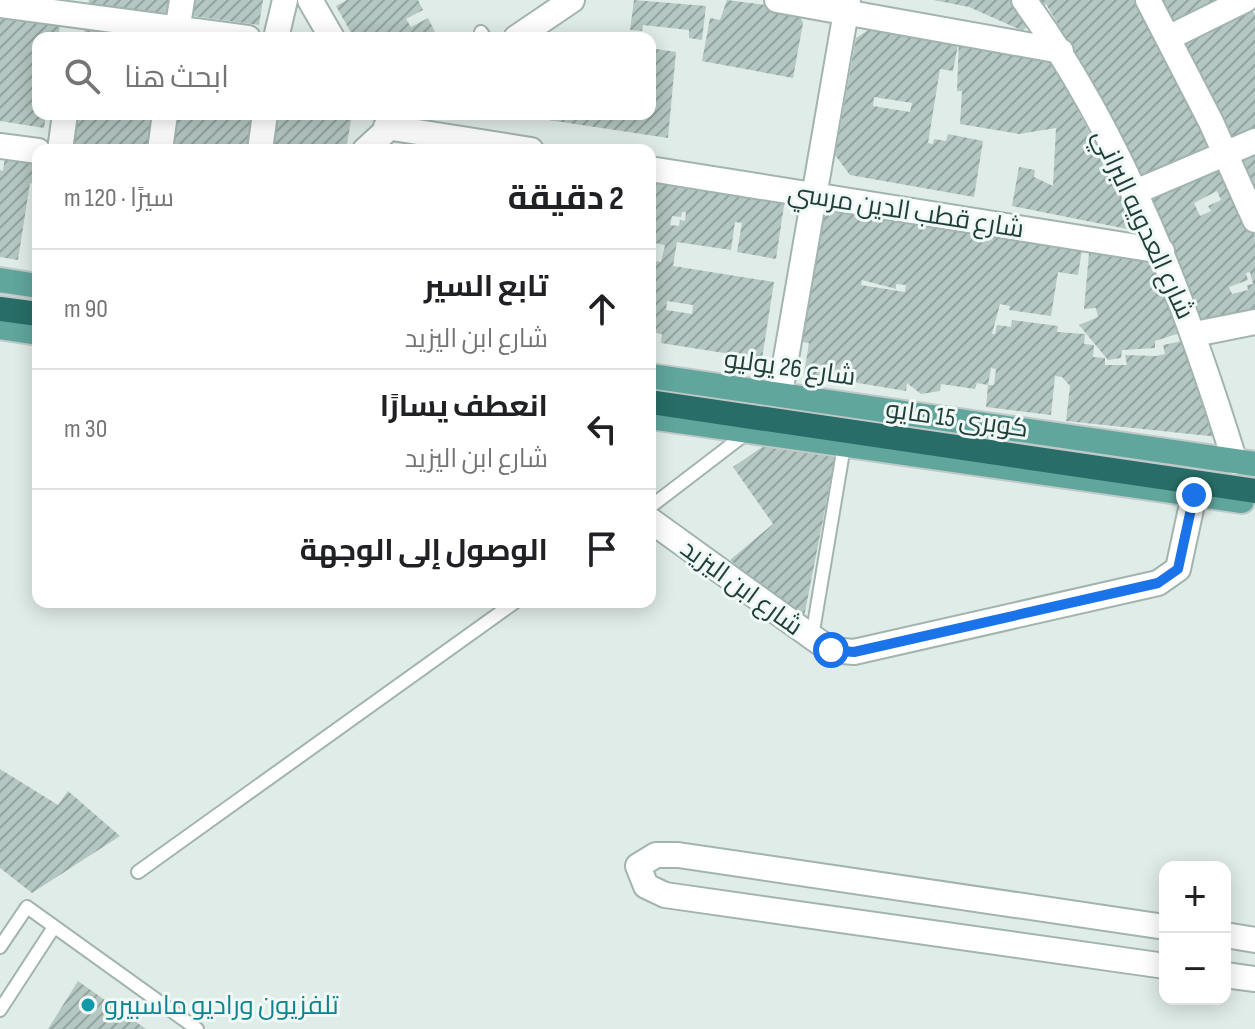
<!DOCTYPE html>
<html lang="ar">
<meta charset="utf-8">
<style>
:root{--surface:#fff;--page:#f6f6f6;--text:#202124;--muted:#757577;--line:#e0e0e0}
body{margin:0;font-family:"Sofia Sans Condensed",Cairo,sans-serif;background:var(--page);color:var(--text);direction:rtl}
.controls{position:absolute;right:24px;bottom:24px;display:grid;overflow:hidden;border-radius:16px;box-shadow:0 4px 20px #0003}
.controls button{width:72px;height:72px;display:grid;place-items:center;padding:0;border:0;border-bottom:2px solid var(--line);background:var(--surface);color:var(--text);font:40px sans-serif}
.stop{position:absolute;width:24px;height:24px;margin:-18px;border:6px solid #1a73e8;border-radius:50%;background:#fff}
.stop.end{background:#1a73e8;border-color:#fff;box-shadow:0 2px 8px #0008}
.list{margin:0;padding:0;list-style:none}
h2{display:flex;justify-content:space-between;align-items:center;height:104px;margin:0;padding:0 32px;font-size:34px}
h2 small{font-size:26px;font-weight:400;color:var(--muted)}
.list li{display:grid;grid-template-columns:52px 1fr auto;gap:24px;align-items:center;box-sizing:border-box;height:120px;padding:0 32px;border-top:2px solid var(--line)}
.list b{display:block;font-size:30px;white-space:nowrap}
.list p{margin:0;font-size:26px;white-space:nowrap;color:var(--muted)}
.list em{font-size:26px;font-style:normal;color:var(--muted)}
.icon{flex:none;width:44px;height:44px;fill:none;stroke:currentColor;stroke-width:2;stroke-linecap:round;stroke-linejoin:round}
.map{position:relative;flex:none;width:1255px;height:1029px;overflow:hidden;direction:ltr}
.search{position:absolute;background:var(--surface);box-shadow:0 4px 20px #0003;left:32px;top:32px;width:624px;height:88px;display:flex;align-items:center;gap:20px;box-sizing:border-box;padding:0 28px;border-radius:16px;color:var(--muted);font-size:30px}
.panel{position:absolute;background:var(--surface);box-shadow:0 4px 20px #0003;left:32px;top:144px;width:624px;height:464px;border-radius:16px;direction:rtl}
.map>svg:first-child{display:block}
.building{fill:url(#building-hatch);fill-rule:evenodd}
.lines{fill:none;stroke-linecap:round;stroke-linejoin:round}
.lane-casing{stroke:#a2b4b0;stroke-width:16}
.street-casing{stroke:#a2b4b0;stroke-width:28}
.primary-casing{stroke:#c0c9c8;stroke-width:28}
.highway-casing{stroke:#c0c9c8;stroke-width:28}
.lane{stroke:#fff;stroke-width:12}
.street{stroke:#fff;stroke-width:24}
.primary{stroke:#60a69d;stroke-width:24}
.highway{stroke:#286d67;stroke-width:24}
.route{stroke:#1a73e8;stroke-width:10}
.culture-dot{fill:#0f9aa8;stroke:#f0f9f5;stroke-width:3}
.labels{text-anchor:middle;stroke-width:6;stroke-linejoin:round;paint-order:stroke}
.street-label{font-size:26px;fill:#1f3e3a;stroke:#f0f9f5}
.culture-label{font-size:26px;fill:#0d838f;stroke:#f0f9f5;text-anchor:start}
</style>
<div class="map">
<svg width="1255" height="1029" viewBox="0 0 1255 1029">
<defs>
<pattern id="building-hatch" width="6" height="6" patternUnits="userSpaceOnUse" patternTransform="scale(2)"><rect width="6" height="6" fill="#b5c7c2"/><path d="M-1 1l2-2M0 6l6-6M5 7l2-2" fill="none" stroke="#93a39f"/></pattern>
</defs>
<rect width="100%" height="100%" fill="#e0ece8"/>
<path class="building" d="M89 0H171L168 17 88 7Z
M187 0H263L259 25 185 15Z
M347 0H418L423 10 406 19 411 27 428 18 438 38H354L336 6Z
M634 0 706 6 702 40 689 38V30L643 25 642 31 630 30Z
M727 0 797 9 803 23 793 78 702 61 710 18 720 20Z
M934 0H1013L1028 25 1023 31 969 7Z
M1039 0H1139L1215 150 1141 184 1093 84 1046 4 1042 6Z
M1155 0H1232L1173 33Z
M1248 2 1255 15V135L1226 144 1175 37Z
M0 12 61 20 58 38H38V114H46L44 128 0 121Z
M876 25 1047 52 1118 187 1132 230 1012 206 1019 167 1035 170 1034 177 1053 186 1056 128 1019 134 960 124 962 91H957L959 39 953 71 940 69 928 143 933 144 934 139 946 141 948 134 983 141 974 197 850 175 835 155 856 38ZM874 97 912 103 910 112 873 106Z
M85 28 144 36V38H83Z
M650 48 676 52 668 138 522 116 650 114Z
M72 114H158L154 150 68 145Z
M170 114H260L255 150H166Z
M273 114H352L346 150H268Z
M1255 147V197L1233 163Z
M6 149 38 154V184L30 183 18 260 0 257V170L3 171Z
M1220 156 1255 236V313L1204 329 1174 253 1143 194ZM1217 191 1221 200 1208 206 1211 211 1200 216 1194 203ZM1250 272 1253 284 1247 285 1248 290 1232 294 1229 287 1248 280 1246 273Z
M650 172 786 192 776 259 737 252 742 223 735 222 731 250 677 242 673 266 774 282 762 359 661 343 662 334 650 332V260L661 262 665 245 650 242ZM682 212H686L685 221 680 220 679 226 670 225 672 216 681 217ZM667 301 693 305 692 314 666 310Z
M847 204 1083 243 1078 275 1058 272 1051 316 1009 310 1010 306 1000 304 992 334H995L997 325 1011 327 1012 320 1058 326 1057 332 1085 334 1084 344 1094 345 1093 357 1105 358V365H1127L1125 355 1156 356 1165 354 1163 345 1187 340 1219 437 1066 421 1070 386 1062 377 1055 376 1051 415 986 407 988 385H994L996 369 991 368 988 385 977 383 975 389 941 384 940 391 921 394 907 383 906 391 804 374 809 343 802 342 823 217ZM862 280 896 289V284L906 285 905 292 861 285Z
M1089 253 1156 261 1183 332 1155 341V348L1122 350 1121 358 1108 360 1079 325 1098 317 1096 308 1084 309Z
M768 443 836 453 803 622 730 560 773 524 733 467Z
M0 769 58 805 68 791 120 836 32 893 0 868Z
M78 981 146 1029H48Z"/>
<g class="lines">
<g class="lane-casing">
<path id="lane" d="M481 32 485 38
M650 507 748 432
M812 637 844 446
M138 872 515 602
M0 947 27 907 197 1029
M0 1010 54 927"/>
</g>
<g class="street-casing">
<path id="street" d="M310 0 332 38
M777 0 1061 51
M1024 0C1124 137 1185 301 1235 462
M1148 0 1211 122 1255 220
M0 5 248 38
M1170 37 1245 0
M176 38 182 0
M276 38 285 0
M516 38 572 0
M386 127 531 150
M0 146 38 151
M60 150 65 114
M160 150 165 114
M260 150 265 114
M365 150 400 118
M650 169 1162 251
M1133 193 1255 141
M1195 334 1255 322
M780 393 848 0
M650 520 812 637 831 650 854 652 1158 583 1178 569 1194 495
M1165 927 678 855H656L638 866 646 886 665 895 1165 966
M1225 935 1255 940
M1225 975 1255 979"/>
</g>
<g class="primary-casing">
<path id="primary" d="M0 280 38 286
M0 327 38 333
M650 376 1255 464
M650 417 1242 501"/>
</g>
<g class="highway-casing">
<path id="highway" d="M0 309 38 314
M650 402 1255 491"/>
</g>
<use href="#lane" class="lane"/>
<use href="#street" class="street"/>
<use href="#primary" class="primary"/>
<use href="#highway" class="highway"/>
</g>
<g class="lines">
<path class="route" d="M831 650 854 652 1158 583 1178 569 1194 495"/>
</g>
<circle class="culture-dot" cx="88" cy="1005" r="8"/>
<g class="labels">
<g class="street-label">
<text transform="translate(906 210) rotate(9)" y="9">شارع قطب الدين مرسي</text>
<text transform="translate(1144 224) rotate(65)" y="9">شارع العدويه البراني</text>
<text transform="translate(790 367) rotate(8)" y="9">شارع 26 يوليو</text>
<text transform="translate(957 418) rotate(8)" y="9">كوبرى 15 مايو</text>
<text transform="translate(742 587) rotate(36)" y="9">شارع ابن اليزيد</text>
</g>
<g class="culture-label">
<text x="104" y="1014">تلفزيون وراديو ماسبيرو</text>
</g>
</g>
</svg>
<div class="controls">
<button>+</button>
<button>−</button>
</div>
<div class="stop" style="left:831px;top:650px"></div>
<div class="stop end" style="left:1194px;top:495px"></div>
<div class="search"><svg class="icon" aria-label="search" viewBox="0 0 24 24"><circle cx="10" cy="10" r="6"/><path d="M15 15l6 6"/></svg>ابحث هنا</div>
<section class="panel">
<h2>2 دقيقة<small>سيرًا · 120 m</small></h2>
<ul class="list">
<li><svg class="icon" aria-label="ahead" viewBox="0 0 24 24"><path d="M12 20V5M6 11l6-6 6 6"/></svg><div><b>تابع السير</b><p>شارع ابن اليزيد</p></div><em>90 m</em></li>
<li><svg class="icon" aria-label="left" viewBox="0 0 24 24"><path d="M17 20v-9H6M10 6l-5 5 5 5"/></svg><div><b>انعطف يسارًا</b><p>شارع ابن اليزيد</p></div><em>30 m</em></li>
<li><svg class="icon" aria-label="arrive" viewBox="0 0 24 24"><path d="M6 21V4h12l-3 4 3 4H6"/></svg><div><b>الوصول إلى الوجهة</b></div></li>
</ul>
</section>
</div>
